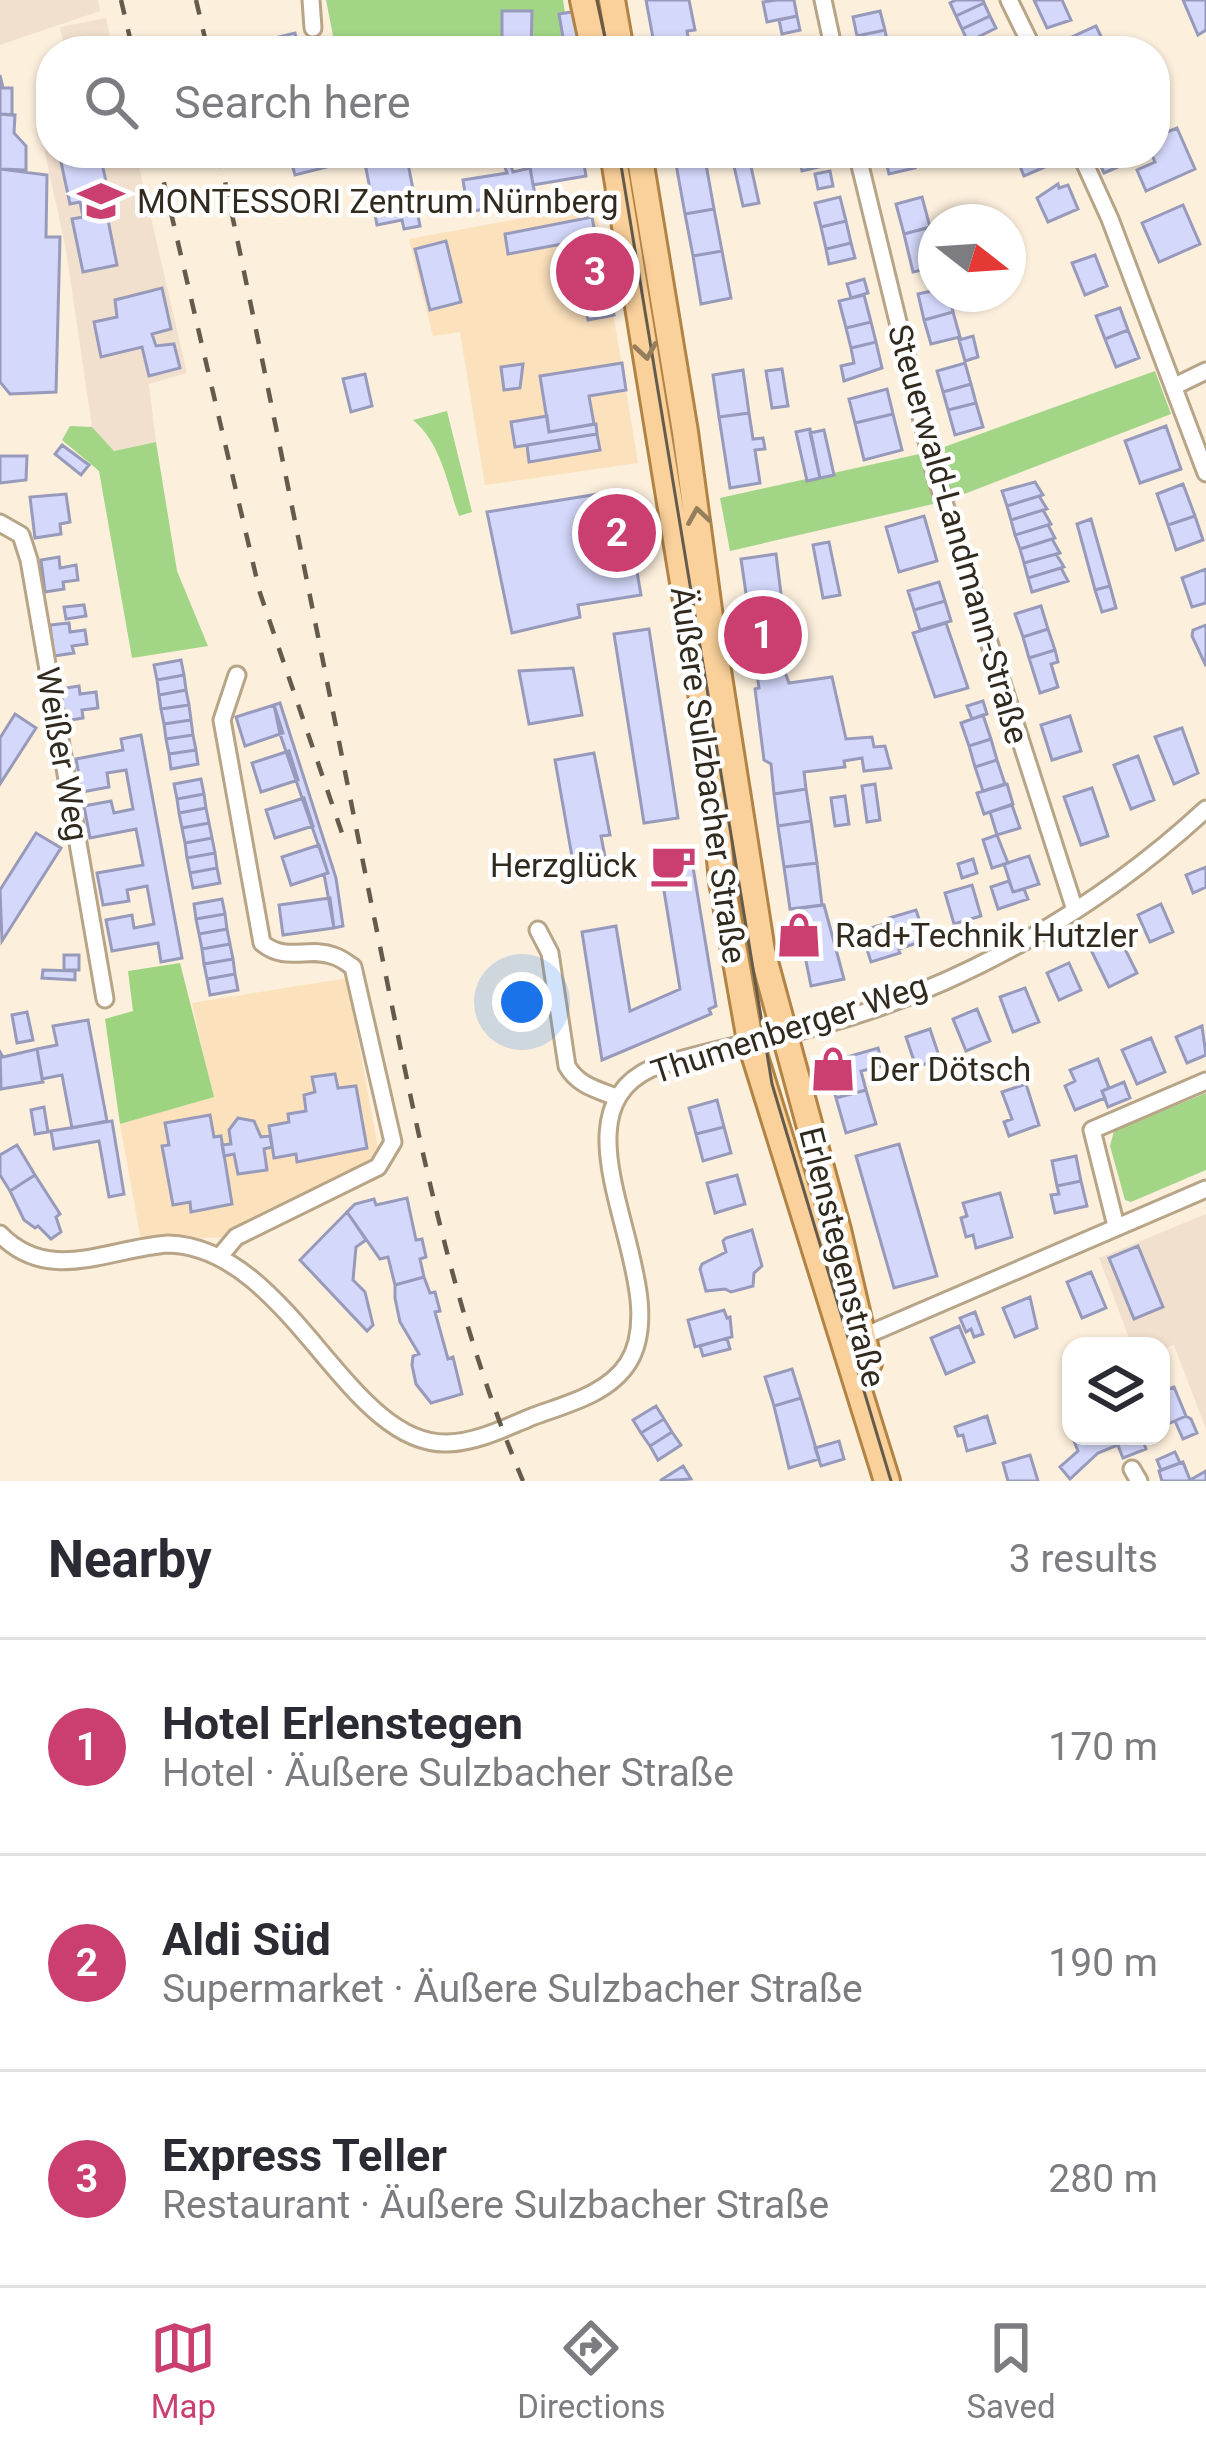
<!DOCTYPE html>
<meta charset="utf-8">
<style>
:root{--surface:#fff;--page:#f2f2f3;--text:#2b2b33;--muted:#7c7c81;--line:#e1e1e2;--accent:#cb3e70}
body{margin:0;font-family:Roboto,sans-serif;background:var(--page);color:var(--text)}
.controls{position:absolute;right:36px;bottom:36px;display:grid;overflow:hidden;border-radius:24px;box-shadow:0 3px 9px #0004}
.controls button{width:108px;height:108px;display:grid;place-items:center;padding:0;border:0;border-bottom:3px solid var(--line);background:var(--surface);color:var(--text);font:60px sans-serif}
.compass{position:absolute;left:918px;top:204px;width:108px;height:108px;border-radius:50%;background:var(--surface);box-shadow:0 3px 9px #0004;rotate:107deg}
.you{position:absolute;left:522px;top:1002px;width:42px;height:42px;margin:-30px;border:9px solid #fff;border-radius:50%;background:#1a73e8;box-shadow:0 0 0 18px #1a73e833}
.badge{display:grid;place-items:center;width:78px;height:78px;border-radius:50%;background:var(--accent);color:#fff;font-size:39px;font-weight:700}
.pin{position:absolute;translate:-50% -50%;border:6px solid #fff;box-shadow:0 3px 12px #0006}
.list{margin:0;padding:0;list-style:none}
h2{display:flex;justify-content:space-between;align-items:center;height:156px;margin:0;padding:0 48px;font-size:51px}
h2 small{font-size:39px;font-weight:400;color:var(--muted)}
.list li{display:grid;grid-template-columns:78px 1fr auto;gap:36px;align-items:center;box-sizing:border-box;height:216px;padding:0 48px;border-top:3px solid var(--line)}
.list b{display:block;font-size:45px;white-space:nowrap}
.list p{margin:0;font-size:39px;white-space:nowrap;color:var(--muted)}
.list em{font-size:39px;font-style:normal;color:var(--muted)}
.icon{flex:none;width:66px;height:66px;fill:none;stroke:currentColor;stroke-width:2;stroke-linecap:round;stroke-linejoin:round}
.map{position:relative;flex:none;width:1206px;height:1481px;overflow:hidden}
.search{position:absolute;background:var(--surface);box-shadow:0 3px 9px #0004;left:36px;right:36px;top:36px;height:132px;display:flex;align-items:center;gap:30px;box-sizing:border-box;padding:0 42px;border-radius:48px;color:var(--muted);font-size:45px}
.sheet{height:804px;background:var(--surface)}
nav{display:flex;justify-content:space-around;align-items:center;box-sizing:border-box;height:168px;border-top:3px solid var(--line);background:var(--surface);font-size:33px;color:var(--muted)}
nav a{display:grid;justify-items:center;gap:6px}
nav .on{color:var(--accent)}
.map>svg:first-child{display:block}
.built{fill:#fbe1bc}
.education{fill:#f1e0ce}
.green{fill:#a2d586}
.forest{fill:#9ed380}
.building{fill:#d4d8fa;stroke:#979aba;stroke-width:3}
.lines{fill:none;stroke-linecap:round;stroke-linejoin:round}
.minor-casing{stroke:#b8a487;stroke-width:21}
.primary-casing{stroke:#b18344;stroke-width:30}
.minor{stroke:#fff;stroke-width:15}
.primary{stroke:#fad19b;stroke-width:24}
.tram{stroke:#645b4d;stroke-width:3}
.rail{stroke:#645b4d;stroke-width:4.5;stroke-dasharray:15 15;stroke-linecap:butt}
.oneway{stroke:#967e5c}
.labels{text-anchor:middle;stroke-width:9;stroke-linejoin:round;paint-order:stroke}
.poi-label{font-size:33px;fill:#322a1e;stroke:#fff;text-anchor:start}
.street-label{font-size:33px;fill:#322a1e;stroke:#fff}
</style>
<div class="map">
<svg width="1206" height="1481" viewBox="0 0 1206 1481">
<rect width="100%" height="100%" fill="#fcefdc"/>
<path class="built" d="M595 205 638 463 485 485 460 332 433 336 409 239Z
M347 978 379 1154 228 1237 141 1240 120 1124 213 1097 192 1003Z"/>
<path class="education" d="M0 0H98L100 11 0 45Z
M106 18 113 51H65L60 27Z
M51 142V153H136L187 373 149 384 156 442 114 451 92 427 66 250 43 144Z
M1206 1214V1429L1174 1345 1161 1349V1346H1132L1099 1258Z"/>
<path class="green" d="M326 0H563L565 13 559 15 564 42H570L569 51H336Z
M1155 371 1171 414 946 501 730 551 720 498 933 451Z
M447 411 472 512 459 516C447 483 441 443 413 420Z
M70 426 92 427 114 451 156 442 177 571 208 646 132 658 99 471 62 440Z
M1206 1093V1170L1131 1202 1125 1200 1110 1146 1114 1131Z"/>
<path class="forest" d="M180 963 214 1097 120 1124 105 1019 133 1011 128 971Z"/>
<path class="building" d="M646 0H689L695 30 687 31 689 42 655 49Z
M776 0H794L797 16 767 22 763 2Z
M956 0H983L984 3 956 16 950 3Z
M1034 0H1062L1071 20 1047 28Z
M1183 0H1206V30L1198 35Z
M984 3 990 16 962 29 956 16Z
M502 11H532L531 51H502Z
M577 11 582 39 564 43 559 14Z
M880 11 885 30 857 36 853 17Z
M797 16 800 30 782 34 779 20Z
M990 16 996 28 968 42 962 29Z
M1096 26 1108 51H1068L1063 41Z
M885 30 889 51H860L857 36Z
M295 33 299 51H265L262 41Z
M0 75 3 88H12V115L0 114Z
M0 114 15 115 14 133 26 146V170L0 169Z
M1177 128 1195 169 1146 191 1137 170 1155 162 1151 153H1155V137Z
M289 153H324L327 167 295 175Z
M363 153H382V157L406 153 420 226 404 229 402 220 377 225Z
M582 153 586 176 533 185 528 154Z
M674 153H704L714 209 685 214Z
M731 153H748L759 203 743 206Z
M798 153H829L831 164 802 171Z
M884 153H911L915 168 889 174Z
M1049 153 1054 163 1024 176 1015 154Z
M1113 153 1118 167 1104 173 1097 158Z
M100 154 113 214 107 215 117 265 83 272 72 219 83 217 80 202 70 204 61 162Z
M511 166 513 172 530 168 536 200 468 212 463 180 507 173 505 167Z
M0 169 47 175 46 237H60L56 392 10 394 0 382Z
M830 171 833 186 818 189 815 174Z
M1058 184 1059 188 1068 185 1078 209 1048 222 1037 198Z
M840 197 846 221 821 227 815 203Z
M922 197 930 227 904 234 896 204Z
M1183 205 1200 244 1159 262 1142 223Z
M714 209 722 251 693 256 685 214Z
M592 217 601 265 567 271 562 244 508 254 505 234Z
M846 221 851 243 826 249 821 227Z
M931 227 936 237V267L913 272 904 234Z
M446 241 461 302 430 310 415 249Z
M851 243 855 258 829 264 826 249Z
M722 251 731 298 701 304 693 256Z
M1095 255 1107 286 1085 295 1072 263Z
M864 279 868 293 851 298 847 284Z
M609 286 614 315 588 320 586 311 580 312 578 304 585 303 583 291Z
M162 288 171 329 152 334 156 346 174 344 180 368 149 376 142 347 101 357 94 322 117 317 115 300Z
M936 290V294H949L953 312 924 320 918 294Z
M864 295 871 322 846 328 839 301Z
M1120 308 1128 330 1105 339 1096 316Z
M953 312 960 337 931 344 924 320Z
M871 322 876 342 851 348 846 328Z
M1128 330 1139 358 1116 367 1105 339Z
M973 336 978 357 965 361 959 340Z
M876 342 882 368 844 381 841 366 854 363 851 348Z
M622 363 626 390 589 396 594 424 549 432 540 376Z
M965 363 971 384 943 392 937 371Z
M523 364 520 388 504 390 501 367Z
M782 369 788 406 772 408 766 371Z
M743 370 749 413 719 417 713 375Z
M365 374 372 406 351 412 343 379Z
M971 384 976 403 948 410 943 392Z
M887 389 893 414 855 423 849 399Z
M976 403 983 427 955 435 948 410Z
M749 413 753 439 763 438 765 449 755 450 760 483 730 488 719 417Z
M893 414 902 450 864 460 855 423Z
M547 416 549 432 596 424 597 434 515 447 511 422Z
M1166 426 1181 469 1140 483 1125 441Z
M810 429 820 478 807 481 796 432Z
M824 430 834 475 820 478 810 433Z
M597 434 600 450 529 462 527 445Z
M62 445 89 465 81 475 55 454Z
M0 456H27L26 480 0 483Z
M1035 482 1043 495 1007 506 1002 491Z
M1183 484 1195 516 1168 525 1157 494Z
M623 490 641 595 578 605 580 617 512 633 487 512Z
M66 494 70 522 60 524 61 534 35 538 30 497Z
M1039 496 1047 509 1011 520 1007 506Z
M1043 510 1051 524 1015 535 1011 520Z
M924 516 937 561 899 572 886 527Z
M1195 516 1203 540 1176 550 1168 525Z
M1091 519 1110 586 1095 590 1077 524Z
M1048 525 1055 538 1020 549 1015 535Z
M1052 539 1060 553 1024 563 1020 549Z
M829 542 840 595 823 598 813 545Z
M776 554 782 602 748 607 741 559Z
M1056 554 1064 567 1028 578 1024 563Z
M59 557 60 568 76 565 78 580 63 582 64 589 45 592 41 560Z
M1061 568 1068 581 1032 592 1028 578Z
M1206 569V603L1192 607 1182 578Z
M939 582 945 601 914 610 908 591Z
M1110 586 1116 608 1102 612 1095 590Z
M945 601 951 621 920 630 914 610Z
M782 602 786 632 780 633 784 664 756 668 748 607Z
M84 605 86 616 66 619 64 607Z
M1041 606 1048 629 1023 637 1015 614Z
M69 623 70 632 85 630 87 644 72 646 74 653 54 656 50 625Z
M946 623 968 688 935 697 913 633Z
M1206 625V666L1192 636 1193 630Z
M649 629 678 818 644 823 614 634Z
M1048 629 1055 650 1029 658 1023 637Z
M1055 650 1058 662 1051 664 1058 687 1040 693 1029 658Z
M181 660 184 675 157 680 154 665Z
M782 664 789 683 832 677 846 739 872 737 874 747 885 746 891 768 864 771 862 758 844 761 845 767 804 772 806 789 774 794 771 764 764 760 755 689 759 688 756 668Z
M573 668 582 715 529 724 519 671Z
M184 675 186 690 159 695 157 680Z
M79 686 80 694 96 692 98 708 82 710 83 718 65 721 60 689Z
M186 690 189 705 161 709 159 695Z
M983 701 987 714 972 719 967 706Z
M280 703 336 878 343 926 334 928 324 874 328 873 280 734 274 705Z
M189 705 191 720 164 724 161 709Z
M274 705 283 733 245 746 236 717Z
M15 714 36 728 0 784V738Z
M983 715 991 739 969 746 961 723Z
M1070 716 1081 751 1052 760 1041 725Z
M191 720 193 735 166 739 164 724Z
M1182 728 1198 773 1174 784 1155 737Z
M141 735 182 958 161 962 158 943 112 951 106 920 132 915 134 928 154 924 147 886 127 890 129 901 103 905 97 873 143 865 136 829 90 838 84 806 111 801 114 813 133 809 126 770 107 773 109 787 82 792 76 759 123 750 121 739Z
M193 735 196 750 169 754 166 739Z
M991 739 997 760 975 767 969 746Z
M196 750 198 764 171 769 169 754Z
M289 751 298 780 261 792 252 763Z
M594 753 610 835 601 836 606 862 574 868 555 760Z
M1138 756 1154 800 1131 809 1114 765Z
M997 760 1005 784 983 791 975 767Z
M201 779 204 794 177 799 174 784Z
M875 784 880 820 867 822 862 786Z
M1007 784 1013 804 984 814 977 793Z
M1092 788 1108 836 1081 845 1064 797Z
M806 789 811 821 778 826 774 794Z
M204 794 206 808 179 813 177 799Z
M845 796 849 824 835 826 831 798Z
M304 798 313 826 275 838 266 810Z
M1012 805 1020 828 997 835 990 812Z
M206 808 209 823 182 828 179 813Z
M811 821 817 863 784 867 778 826Z
M209 823 212 838 185 843 182 828Z
M36 833 61 848 2 941 0 890Z
M997 835 1008 863 992 868 983 840Z
M212 838 215 853 187 858 185 843Z
M319 845 328 873 291 885 282 857Z
M215 853 217 868 190 873 187 858Z
M691 855 716 1006 709 1009 711 1014 602 1060 582 932 616 926 630 1011 680 989 659 860Z
M1029 856 1039 884 1013 892 1004 864Z
M973 859 977 873 962 878 958 864Z
M817 863 822 905 790 909 784 867Z
M1206 867V887L1193 893 1186 875Z
M217 868 220 883 193 888 190 873Z
M1009 881 1013 892 1024 889 1028 899 998 909 991 887Z
M972 885 981 916 954 924 945 893Z
M330 898 334 928 283 935 279 905Z
M222 899 225 914 196 919 194 904Z
M1161 904 1173 932 1150 942 1138 915Z
M824 905 844 979 811 986 803 946 798 947 794 909Z
M916 910 926 940 899 949 889 918Z
M225 914 227 929 199 934 196 919Z
M890 922 900 953 871 962 861 931Z
M227 929 230 944 202 949 199 934Z
M1117 933 1137 973 1109 987 1089 946Z
M230 944 233 959 204 964 202 949Z
M64 955H79V970H64Z
M233 959 235 974 207 979 204 964Z
M1069 963 1081 990 1059 1000 1047 973Z
M43 970 75 971V980L42 978Z
M235 974 238 990 210 995 207 979Z
M1025 988 1039 1022 1013 1032 1000 997Z
M977 1009 990 1041 966 1051 953 1019Z
M27 1012 33 1040 17 1043 12 1015Z
M88 1020 107 1121 72 1128 62 1075 42 1079 37 1049 57 1045 53 1026Z
M1202 1026 1206 1055 1187 1063 1176 1037Z
M930 1029 940 1059 916 1067 906 1037Z
M1151 1038 1165 1072 1137 1084 1122 1050Z
M878 1048 883 1066 861 1071 866 1090 836 1098 826 1063Z
M37 1049 43 1082 1 1089 0 1052 3 1057Z
M1098 1059 1109 1088 1102 1091 1105 1098 1075 1110 1065 1086 1075 1081 1070 1070Z
M335 1074 338 1088 356 1086 367 1148 297 1162 296 1154 274 1158 269 1126 289 1122 288 1114 306 1111 304 1095 315 1092 312 1077Z
M1124 1082 1130 1098 1108 1107 1102 1091Z
M1026 1084 1039 1125 1009 1136 1004 1122 1012 1119 1002 1092Z
M866 1090 876 1124 846 1133 836 1098Z
M717 1100 724 1127 696 1134 689 1108Z
M44 1107 48 1132 35 1134 31 1110Z
M210 1115 214 1137 221 1136 232 1204 191 1212 190 1202 173 1205 162 1146 169 1145 165 1123Z
M238 1118 254 1121 261 1137 270 1136 272 1147 264 1149 267 1170 238 1174 234 1154 224 1156 222 1145 231 1144 229 1130Z
M112 1121 124 1194 109 1197 99 1141 54 1149 51 1131Z
M724 1127 731 1153 703 1161 696 1134Z
M899 1144 937 1276 894 1288 856 1156Z
M17 1145 35 1175 10 1191 0 1175V1155Z
M1076 1156 1081 1181 1057 1186 1052 1161Z
M35 1175 60 1214 56 1217 61 1232 51 1239 38 1226 35 1228 24 1220 10 1191Z
M737 1175 745 1204 715 1213 707 1183Z
M1081 1181 1087 1206 1055 1213 1051 1195 1059 1194 1057 1186Z
M1000 1193 1012 1237 976 1248 973 1235 966 1237 961 1218 967 1216 963 1203Z
M407 1198 416 1240 422 1239 426 1257 420 1259 424 1277 395 1285 388 1257 380 1259 347 1212 355 1204 374 1199 376 1205Z
M347 1212 366 1240 356 1247 353 1280 365 1292 373 1325 367 1331 300 1260Z
M752 1230 762 1266 754 1273 753 1286 731 1292 725 1289 706 1291 700 1269 702 1264 726 1252 723 1241 726 1238Z
M1138 1246 1163 1307 1134 1319 1109 1258Z
M1091 1272 1106 1308 1082 1318 1067 1282Z
M424 1277 430 1293 435 1292 440 1311 435 1312 448 1359 453 1357 462 1394 431 1403 416 1384 412 1365 413 1356 419 1354 400 1322 395 1298V1285Z
M1030 1297 1037 1328 1015 1337 1003 1308Z
M724 1310 727 1318 730 1317 732 1337 695 1347 688 1320Z
M975 1312 983 1334 974 1337 971 1329 966 1332 960 1318Z
M959 1326 974 1362 946 1374 931 1338Z
M727 1338 730 1349 703 1356 700 1346Z
M792 1369 801 1398 774 1406 765 1377Z
M1174 1387 1186 1416 1161 1427V1392Z
M801 1398 819 1459 789 1468 774 1406Z
M656 1406 664 1419 641 1433 633 1420Z
M987 1416 995 1443 967 1451 963 1435 958 1436 955 1427Z
M1186 1416 1191 1419 1197 1433 1183 1439 1175 1421Z
M664 1419 672 1432 650 1446 641 1433Z
M672 1432 681 1445 658 1460 650 1446Z
M1072 1436H1101L1103 1441 1115 1438 1118 1445 1098 1453 1070 1479 1060 1467 1078 1451Z
M1141 1436 1146 1449 1123 1458 1115 1438Z
M839 1441 844 1459 821 1466 815 1448Z
M1175 1452 1180 1463 1161 1470 1157 1460Z
M1030 1455 1038 1481H1008L1003 1463Z
M1183 1462 1190 1480 1206 1471V1481H1162L1159 1471Z
M683 1466 691 1479 661 1481V1480Z"/>
<g class="lines">
<g class="minor-casing">
<path id="minor" d="M311 0 313 28
M823 0 834 51
M1009 0 1034 51
M857 153 935 474 1075 910
M1080 153 1110 219 1206 473
M1175 386 1206 371
M0 523 21 535 29 560 105 999
M538 930 550 953 567 1066C578 1085 595 1089 616 1097
M1116 1226 1092 1130 1206 1081
M0 1234C49 1285 109 1248 168 1244 290 1247 347 1447 448 1443 478 1442 507 1427 534 1416 567 1404 608 1394 628 1363 679 1282 542 1118 652 1068 708 1050 766 1040 822 1025 963 987 1099 908 1206 809
M221 1255 236 1237 378 1167 393 1142 353 967C347 963 341 958 334 956 309 946 286 963 262 943L222 720 237 675
M855 1340 1206 1189
M1132 1469 1139 1481"/>
</g>
<g class="primary-casing">
<path id="primary" d="M583 0 594 51
M612 0 621 51
M613 153 711 754 722 882 750 1041 887 1481
M639 153 685 432 712 632 762 951 838 1230 869 1363"/>
</g>
<use href="#minor" class="minor"/>
<use href="#primary" class="primary"/>
<path class="tram" d="M597 0 608 51
M619 153 772 1084 891 1481"/>
<path class="rail" d="M121 0 133 51
M196 0 208 51
M157 153 260 593 345 842
M219 153C272 402 321 652 371 902 411 1097 445 1296 523 1481"/>
</g>
<defs><path id="oneway-chevron" d="M-2-3.5L2.5 0L-2 3.5" fill="none" stroke-width="1.6" stroke-linecap="round" stroke-linejoin="round" transform="scale(3)"/></defs>
<g class="oneway">
<use href="#oneway-chevron" transform="translate(646 351) rotate(81)"/>
<use href="#oneway-chevron" transform="translate(698 516) rotate(-99)"/>
</g>
<defs>
<g id="school-bare" transform="scale(3.6)"><path d="M0-5L7-2L0 1L-7-2ZM-4 1L0 2.5L4 1V4Q0 6-4 4Z" fill="#cb3e70" stroke="#fff" stroke-width="2.5" paint-order="stroke"/></g>
<g id="cafe-bare" transform="scale(3.6)"><path d="M-5.5-4.5H6V0H3Q3 3.5 0 3.5H-2.5Q-5.5 3.5-5.5 0ZM3-3.2v2h1.7v-2ZM-6 4.5H4V6H-6Z" fill="#cb3e70" stroke="#fff" stroke-width="2.5" paint-order="stroke"/></g>
<g id="shop-bare" transform="scale(3.6)"><path d="M-5-2.5h2.3a2.7 3.5 0 0 1 5.4 0H5L5.5 6h-11ZM-1.5-2.5h3a1.5 2.3 0 0 0-3 0Z" fill="#cb3e70" stroke="#fff" stroke-width="2.5" paint-order="stroke"/></g>
</defs>
<g fill-rule="evenodd">
<use href="#school-bare" x="101" y="201"/>
<use href="#cafe-bare" x="673" y="865"/>
<use href="#shop-bare" x="799" y="935"/>
<use href="#shop-bare" x="833" y="1069"/>
</g>
<g class="labels">
<g class="poi-label">
<text x="137" y="213">MONTESSORI Zentrum Nürnberg</text>
<text x="637" y="877" text-anchor="end">Herzglück</text>
<text x="835" y="947">Rad+Technik Hutzler</text>
<text x="869" y="1081">Der Dötsch</text>
</g>
<g class="street-label">
<text transform="translate(959 534) rotate(74)" y="12">Steuerwald-Landmann-Straße</text>
<text transform="translate(63 754) rotate(80)" y="12">Weißer Weg</text>
<text transform="translate(709 775) rotate(82)" y="12">Äußere Sulzbacher Straße</text>
<text transform="translate(789 1028) rotate(-18)" y="12">Thumenberger Weg</text>
<text transform="translate(843 1257) rotate(76)" y="12">Erlenstegenstraße</text>
</g>
</g>
</svg>
<div class="controls">
<button><svg class="icon" aria-label="layers" viewBox="0 0 24 24"><path d="M12 4l9 5-9 5-9-5zM3 14l9 5 9-5"/></svg></button>
</div>
<svg class="compass" viewBox="-18 -18 36 36"><path d="M0-13l5 13h-10z" fill="#e53935"/><path d="M0 13l5-13h-10z" fill="#7c7c81"/></svg>
<div class="you"></div>
<div class="pin badge" style="left:763px;top:635px">1</div>
<div class="pin badge" style="left:617px;top:533px">2</div>
<div class="pin badge" style="left:595px;top:272px">3</div>
<div class="search"><svg class="icon" aria-label="search" viewBox="0 0 24 24"><circle cx="10" cy="10" r="6"/><path d="M15 15l6 6"/></svg>Search here</div>
</div>
<section class="sheet">
<h2>Nearby<small>3 results</small></h2>
<ul class="list">
<li><span class="badge">1</span><div><b>Hotel Erlenstegen</b><p>Hotel · Äußere Sulzbacher Straße</p></div><em>170 m</em></li>
<li><span class="badge">2</span><div><b>Aldi Süd</b><p>Supermarket · Äußere Sulzbacher Straße</p></div><em>190 m</em></li>
<li><span class="badge">3</span><div><b>Express Teller</b><p>Restaurant · Äußere Sulzbacher Straße</p></div><em>280 m</em></li>
</ul>
</section>
<nav>
<a class="on"><svg class="icon" aria-label="map" viewBox="0 0 24 24"><path d="M3 6l6-2 6 2 6-2v14l-6 2-6-2-6 2zM9 4v14M15 6v14"/></svg>Map</a>
<a><svg class="icon" aria-label="directions" viewBox="0 0 24 24"><path d="M12 3l9 9-9 9-9-9zM9 14v-3h6M13 9l2 2-2 2"/></svg>Directions</a>
<a><svg class="icon" aria-label="saved" viewBox="0 0 24 24"><path d="M7 4h10v16l-5-4-5 4z"/></svg>Saved</a>
</nav>
